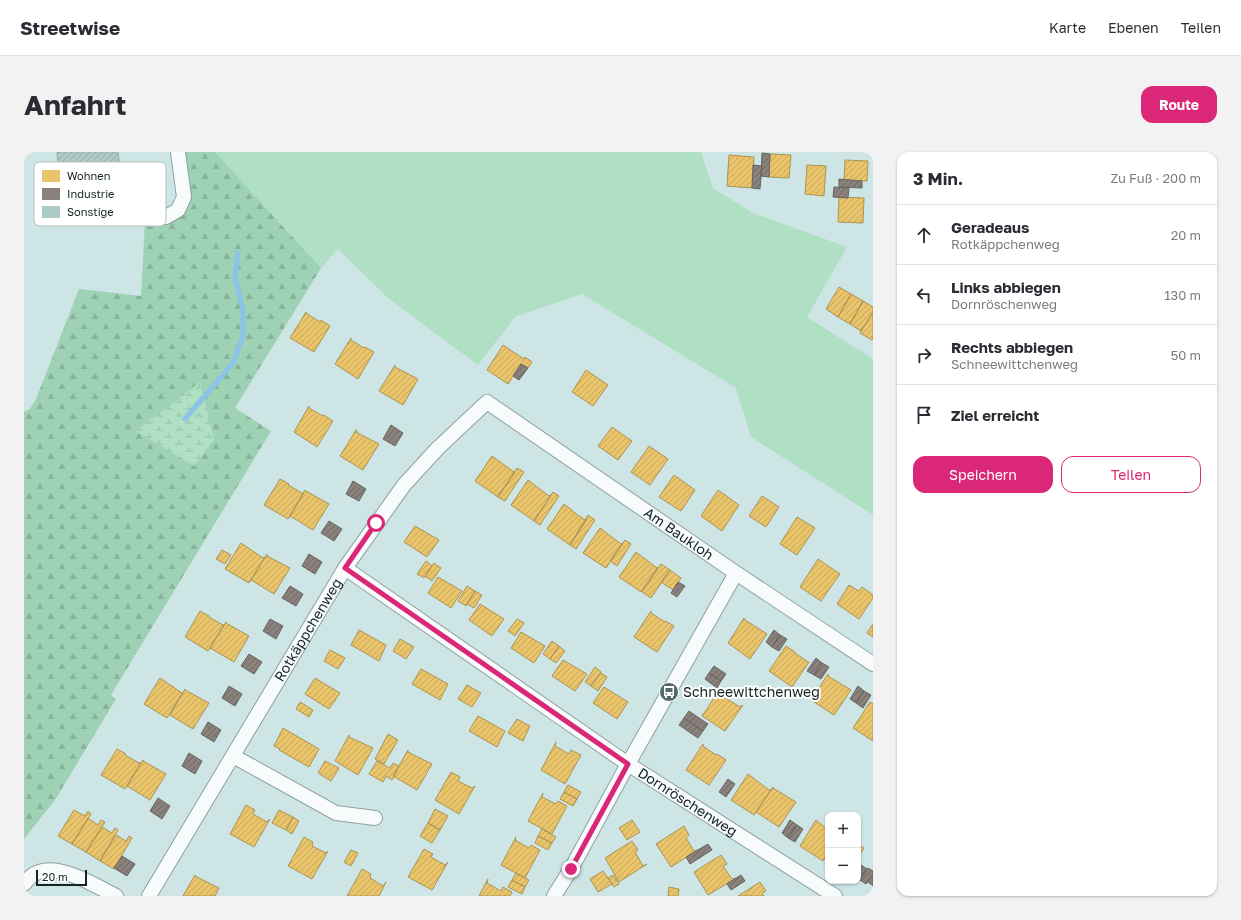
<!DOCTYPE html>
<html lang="de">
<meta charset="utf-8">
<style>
:root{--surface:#fff;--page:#f2f2f3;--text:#2b2b33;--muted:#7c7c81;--line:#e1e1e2;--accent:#db2777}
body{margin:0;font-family:"Golos Text",sans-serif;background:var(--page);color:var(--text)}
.controls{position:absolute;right:12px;bottom:12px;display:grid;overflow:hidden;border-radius:8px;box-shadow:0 1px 3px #0004}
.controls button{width:36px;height:36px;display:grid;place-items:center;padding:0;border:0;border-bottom:1px solid var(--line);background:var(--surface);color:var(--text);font:20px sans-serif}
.scale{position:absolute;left:12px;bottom:10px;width:51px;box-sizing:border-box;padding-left:4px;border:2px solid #142424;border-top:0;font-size:11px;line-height:14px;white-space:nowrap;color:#142424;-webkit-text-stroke:3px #fff;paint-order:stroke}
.stop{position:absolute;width:12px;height:12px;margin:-9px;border:3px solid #db2777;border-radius:50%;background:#fff}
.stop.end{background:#db2777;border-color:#fff;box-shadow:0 1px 4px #0008}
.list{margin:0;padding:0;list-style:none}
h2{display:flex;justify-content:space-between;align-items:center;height:52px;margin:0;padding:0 16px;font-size:17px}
h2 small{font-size:13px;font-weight:400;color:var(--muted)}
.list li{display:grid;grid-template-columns:26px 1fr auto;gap:12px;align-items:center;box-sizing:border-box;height:60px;padding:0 16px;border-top:1px solid var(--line)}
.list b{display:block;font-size:15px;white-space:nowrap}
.list p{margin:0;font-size:13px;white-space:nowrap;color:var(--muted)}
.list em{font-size:13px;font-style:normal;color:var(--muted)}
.actions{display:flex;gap:8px;padding:12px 16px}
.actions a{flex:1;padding:9px 0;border:1px solid var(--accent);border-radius:12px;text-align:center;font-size:14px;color:var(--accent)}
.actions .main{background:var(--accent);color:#fff}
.icon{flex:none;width:22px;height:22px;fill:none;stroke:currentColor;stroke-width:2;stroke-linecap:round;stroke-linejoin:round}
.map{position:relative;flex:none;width:849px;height:744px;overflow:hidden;border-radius:12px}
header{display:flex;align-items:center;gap:24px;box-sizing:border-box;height:56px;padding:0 20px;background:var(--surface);border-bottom:1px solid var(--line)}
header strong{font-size:19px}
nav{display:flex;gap:22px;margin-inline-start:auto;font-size:14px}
.intro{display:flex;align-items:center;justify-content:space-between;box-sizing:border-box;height:96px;padding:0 24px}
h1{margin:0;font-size:28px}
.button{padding:10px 18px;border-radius:12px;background:var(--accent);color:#fff;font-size:14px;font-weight:700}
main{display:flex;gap:24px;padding:0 24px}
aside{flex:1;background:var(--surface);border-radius:12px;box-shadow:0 1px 3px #0004}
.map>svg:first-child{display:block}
.grass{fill:#b0e0c4}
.forest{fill:url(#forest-firs)}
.wetland{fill:url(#wetland-marsh)}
.homes{fill:url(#homes-hatch);stroke:#a99455}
.industry{fill:url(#industry-hatch);stroke:#676562}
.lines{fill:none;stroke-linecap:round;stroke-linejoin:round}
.stream{stroke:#8cc4e8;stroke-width:5}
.building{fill:url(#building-hatch);stroke:#9bacaa}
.minor-casing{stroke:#8fa1a1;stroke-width:16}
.minor{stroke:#f8fbfb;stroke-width:14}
.route{stroke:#db2777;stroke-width:5}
.labels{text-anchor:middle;stroke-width:4;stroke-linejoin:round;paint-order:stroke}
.street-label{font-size:14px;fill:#142424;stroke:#fff}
.poi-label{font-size:14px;fill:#142424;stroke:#fff;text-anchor:start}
.key{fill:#fff;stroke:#b8bdbd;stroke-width:1}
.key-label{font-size:11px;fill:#142424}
</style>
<header>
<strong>Streetwise</strong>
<nav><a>Karte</a><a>Ebenen</a><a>Teilen</a></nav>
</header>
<div class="intro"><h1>Anfahrt</h1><a class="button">Route</a></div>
<main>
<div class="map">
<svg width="849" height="744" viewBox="0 0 849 744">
<defs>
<pattern id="forest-firs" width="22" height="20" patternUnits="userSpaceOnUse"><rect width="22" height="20" fill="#9fd1b4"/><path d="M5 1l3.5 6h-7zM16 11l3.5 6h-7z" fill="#88b39b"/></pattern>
<pattern id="wetland-marsh" width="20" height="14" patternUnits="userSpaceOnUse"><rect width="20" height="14" fill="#b0e0c4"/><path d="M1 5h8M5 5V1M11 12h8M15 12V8" fill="none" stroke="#96c0a8"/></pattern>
<pattern id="homes-hatch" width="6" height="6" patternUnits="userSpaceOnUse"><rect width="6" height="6" fill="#e9c46a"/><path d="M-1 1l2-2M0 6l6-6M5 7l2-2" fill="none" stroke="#c7a85c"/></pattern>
<pattern id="industry-hatch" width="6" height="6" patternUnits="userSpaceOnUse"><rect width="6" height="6" fill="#8a817c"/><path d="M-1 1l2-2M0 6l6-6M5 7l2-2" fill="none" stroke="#706965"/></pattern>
<pattern id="building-hatch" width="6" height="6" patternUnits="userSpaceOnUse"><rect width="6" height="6" fill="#adcbc6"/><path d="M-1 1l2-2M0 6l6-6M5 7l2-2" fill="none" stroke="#94aeaa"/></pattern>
</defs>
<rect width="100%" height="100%" fill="#cee5e5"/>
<path class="grass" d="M191 0H677L689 36 729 61 823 95 783 165 849 207V363L727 285 712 236 558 142 491 165 454 213 364 146 314 97 297 116Z"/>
<path class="forest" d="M160 0H191L297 116 211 256 247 279 87 543 92 547 31 648 0 687V260L6 257 12 247 55 137 117 144 121 70C134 71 144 70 155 63Z"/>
<path class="wetland" d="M176 230 190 288 170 314 112 279Z"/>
<path class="homes" d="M746 2 767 3 765 26 745 25Z
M705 3 730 5 728 36 703 34Z
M821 8 844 9 843 29 820 28Z
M783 13 802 14 800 44 781 42Z
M815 45 840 46 839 71 814 70Z
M815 135 827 142 814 165 802 157Z
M827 142 839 149 826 172 814 165Z
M839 149 849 155V160L837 179 826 172Z
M282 160V161L296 170 297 168 306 174 290 200 266 186Z
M849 160V187L848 188 836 181Z
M327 186V188L340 196 341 195 350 200 334 227 311 212Z
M479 193 500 207 501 205 508 210 504 216 497 212 484 232 463 218Z
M371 213V215L394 227 379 253 355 239Z
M562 218 584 233 569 254 548 240Z
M285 254V256L299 264 300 263 309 269 293 295 270 280Z
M588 275 608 289 594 308 574 294Z
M332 278H333L332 280 355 292 339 318 316 304Z
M625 294 644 307 626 333 607 320Z
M468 304 490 320H491L474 345 451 329Z
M493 316 500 320 481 349 474 345Z
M650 323 671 338 657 359 635 345Z
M256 327 265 332 264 333 278 341H280L264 367 240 353Z
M504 328 525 344 527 343 510 369 487 353Z
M281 338 282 339 305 352 289 378 266 364Z
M694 338 715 353 698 379 677 364Z
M529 340 535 344 516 373 510 369Z
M738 344 755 355 742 375 725 364Z
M540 352 548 358V359L561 368 563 367 546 393 523 377Z
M564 363 571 368 552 397 546 393Z
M773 365 791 376 773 403 756 392Z
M391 374 415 388 403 405 380 390Z
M576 376 597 392 599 391 582 416 559 401Z
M601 388 607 392 593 414 586 409Z
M217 391 239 406 241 405 225 431 201 417Z
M198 398 207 403 201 412 192 407Z
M612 400 633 416 634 415 617 440 595 425Z
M243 402V404L266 416 250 442 227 428Z
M794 407 816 422 797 449 776 435Z
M402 409 408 414 400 426 393 422Z
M410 411 417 416 408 429 401 424Z
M637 412 646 418 627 446 618 440Z
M646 418 657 426 649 438 637 430Z
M414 425 438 439 427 456 404 441Z
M825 433 835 439 838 435 849 443V446L835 467 813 452Z
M443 434 451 439 442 454 434 449Z
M451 439 458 443 450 456 443 452Z
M456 452 480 467 468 484 445 468Z
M176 459 185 464V465L199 473H200L184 499 161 485Z
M627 459V461L641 470V469L650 474 633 500 610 485Z
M720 466 721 468 743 482 726 507 704 491Z
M493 467 500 471 491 484 484 479Z
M202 470V471L225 484 210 510 186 496Z
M849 472V485L843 481Z
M335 478 362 493 355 509 327 493Z
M497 480 521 494 510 511 487 496Z
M376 487 390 495 382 507 369 499Z
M528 489 535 494 526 507 519 502Z
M535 494 541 499 532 511 526 507Z
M762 494 771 500V501L784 510H785L768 535 745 519Z
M306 498 321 506 314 517 300 509Z
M539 508 563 522 551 539 528 524Z
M571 515 577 520 567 534 561 530Z
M397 517 424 532 416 548 388 532Z
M577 521 583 525 574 539 567 534Z
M804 522 805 523 804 524 827 538 810 563 787 548Z
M136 526 158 541 159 540 143 566 120 552Z
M291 526 316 541 305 557 281 542Z
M443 533 457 541 448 555 434 547Z
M580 535 604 550 593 567 569 551Z
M161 537V538L185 551 169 577 146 563Z
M696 537 705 543 703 547 716 555 719 553 701 579 678 564Z
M276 550 289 558 285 565 272 557Z
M846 550 849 552V589L829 576Z
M454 564 481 579 473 595 445 579Z
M493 567 506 574 499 589 484 581Z
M259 576 295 597 285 615 255 598 256 597 250 594Z
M364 582 374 588 360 612 351 607Z
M325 583V585L349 596 334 623 311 609Z
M532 590 531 594 545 602 547 598 557 603 541 632 517 618Z
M679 592V594L692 603 693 602 702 608 685 633 662 618Z
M93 597 102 602 101 603 115 611H117L101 637 77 623Z
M384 598V600L408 612 393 638 369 624Z
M119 608V609L142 622 126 648 103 634Z
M301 609 315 616 307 629 294 621Z
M353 609 366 616 369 611 375 614 368 628 362 624 359 630 345 622Z
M427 620 436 625 434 629 448 636 451 634 435 662 411 648Z
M724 622 745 638H747L730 663 707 648Z
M544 633 557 640 553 647 540 640Z
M749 635V636L772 650 755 675 732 660Z
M540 640 553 647 549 654 536 647Z
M519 641 518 645 532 652 534 649 543 654 528 682 504 669Z
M222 653 231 658 229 662 243 670 246 667 230 695 206 682Z
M411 657 424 664 416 678 404 671Z
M50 658 61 664 64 659 67 662 48 692 34 684Z
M255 658 269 665 262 678 248 671Z
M269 665 275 669 268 682 262 678Z
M64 666 74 673 77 668 81 670 62 700 48 692Z
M608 668 616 680 603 688 595 676Z
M792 668 804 678V701L799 709 776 694Z
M404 671 416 678 408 691 396 684Z
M660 674 665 683 662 686 670 699 674 698 647 715 632 692Z
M78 675 88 681 91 676 94 678 76 709 62 700Z
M518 677 532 685 528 691 514 684Z
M92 683 102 689 105 684 108 686 90 717 76 709Z
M514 684 528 691 524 698 511 691Z
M280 685 289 690 288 694 302 701 304 699 288 727 264 714Z
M492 685 491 688 505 696 507 693 516 698 501 726 477 713Z
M608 689 614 698 611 700 619 714 623 712 595 730 581 706Z
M834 692 840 696 834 705Z
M400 697 409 702 407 705 421 713 424 710 408 738 384 725Z
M327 698 334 701 327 714 320 710Z
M697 703 703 712 699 714 708 727 712 726 684 743 670 720Z
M338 717 347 722 346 726 359 734 362 730 355 744H323Z
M579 719 588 732 574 740 566 727Z
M492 721 505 728 501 735 488 728Z
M171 723V724L195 736 191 744H159Z
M589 723 595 732 590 735 584 726Z
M464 727 463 731 477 739 479 735 488 740 486 744H455Z
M488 728 501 735 498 742 484 735Z
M736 730 742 739 738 741 740 744H714Z
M645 735 655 737 654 744H644Z"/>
<path class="industry" d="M738 1 746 2 745 25 737 24Z
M729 13 738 14 736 37 728 36Z
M815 27 838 29V36L815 35Z
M810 35 825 36 824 46 809 45Z
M497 212 504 216 495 228 489 224Z
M367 273 379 281 371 294 359 287Z
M329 329 342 337 335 349 322 342Z
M305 369 318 377 310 389 297 381Z
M285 402 298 410 291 422 278 414Z
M654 430 661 434 653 445 647 441Z
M266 434 279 442 272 454 258 446Z
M246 467 259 474 252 487 239 479Z
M750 478 756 483 748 495 742 490Z
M756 483 763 487 755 499 748 495Z
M225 502 238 510 230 522 217 514Z
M792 506 798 511 790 523 783 519Z
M798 511 805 515 797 527 790 523Z
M690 514 702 522 697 529 685 521Z
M685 521 697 529 693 536 681 527Z
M205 534 218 542 211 554 198 546Z
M834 534 840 539 832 551 826 547Z
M840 539 847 543 839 556 832 551Z
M665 559 684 572 679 579 660 566Z
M660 566 679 579 674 586 655 573Z
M184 570 197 578 190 590 177 582Z
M165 601 178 609 171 622 158 614Z
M704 627 711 632 702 645 695 640Z
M134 646 146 654 138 667 126 659Z
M766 668 773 673 764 686 758 681Z
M773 673 779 677 771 690 764 686Z
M684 692 688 698 666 712 662 705Z
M98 704 111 712 103 724 90 716Z
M837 713 843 717 835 729 834 728V717Z
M844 716 849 719V722L842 732 836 728Z
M849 722V734L844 730Z
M717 723 721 729 707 738 703 732Z"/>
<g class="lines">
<path class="stream" d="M161 267 209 211 219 185V157L211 126 214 101"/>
</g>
<path class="building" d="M33 0H94L96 18 85 19 84 26 61 27V16L34 18Z"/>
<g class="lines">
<g class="minor-casing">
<g id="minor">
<path d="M142 65 154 58 160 45 154 0"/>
<path id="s1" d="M321 416 604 612 811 744"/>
<path d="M209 604 312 661 351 666"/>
<path d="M0 732C4 727 8 722 15 720 37 712 72 734 92 744"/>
<path id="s2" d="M125 744 321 416 380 333 414 296 463 250 712 421 849 512"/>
<path d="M530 744 547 717 604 612 712 421"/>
</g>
</g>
<use href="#minor" class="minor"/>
</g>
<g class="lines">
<path class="route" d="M352 371 321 416 604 612 547 717"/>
</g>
<defs>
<g id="bus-disc" transform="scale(1)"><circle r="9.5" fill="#556868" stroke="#fff"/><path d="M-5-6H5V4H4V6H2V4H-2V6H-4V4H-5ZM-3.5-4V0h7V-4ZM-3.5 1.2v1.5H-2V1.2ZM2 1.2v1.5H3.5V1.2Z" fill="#fff"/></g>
</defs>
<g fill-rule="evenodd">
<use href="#bus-disc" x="645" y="540"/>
</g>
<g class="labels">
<g class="street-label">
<text dy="5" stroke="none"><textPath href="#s2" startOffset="834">Am Baukloh</textPath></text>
<text dy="5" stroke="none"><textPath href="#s2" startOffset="310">Rotkäppchenweg</textPath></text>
<text dy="5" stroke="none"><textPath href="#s1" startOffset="415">Dornröschenweg</textPath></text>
</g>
<g class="poi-label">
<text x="659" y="545">Schneewittchenweg</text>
</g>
</g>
<rect x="10" y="10" width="132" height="64" rx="6" class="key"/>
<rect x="18" y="18" width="18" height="12" fill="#e9c46a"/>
<rect x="18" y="36" width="18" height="12" fill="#8a817c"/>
<rect x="18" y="54" width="18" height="12" fill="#adcbc6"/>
<g class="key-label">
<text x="43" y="28">Wohnen</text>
<text x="43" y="46">Industrie</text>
<text x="43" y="64">Sonstige</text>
</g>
</svg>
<div class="controls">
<button>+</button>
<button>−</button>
</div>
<div class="scale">20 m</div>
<div class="stop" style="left:352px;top:371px"></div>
<div class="stop end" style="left:547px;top:717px"></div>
</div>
<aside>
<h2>3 Min.<small>Zu Fuß · 200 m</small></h2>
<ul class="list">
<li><svg class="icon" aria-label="ahead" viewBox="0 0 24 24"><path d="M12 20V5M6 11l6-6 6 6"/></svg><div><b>Geradeaus</b><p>Rotkäppchenweg</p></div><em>20 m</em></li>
<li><svg class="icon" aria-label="left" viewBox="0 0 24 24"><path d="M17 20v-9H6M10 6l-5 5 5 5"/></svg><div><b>Links abbiegen</b><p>Dornröschenweg</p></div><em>130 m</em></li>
<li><svg class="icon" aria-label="right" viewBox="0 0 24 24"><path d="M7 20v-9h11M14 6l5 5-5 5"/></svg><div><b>Rechts abbiegen</b><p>Schneewittchenweg</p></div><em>50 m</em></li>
<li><svg class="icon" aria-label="arrive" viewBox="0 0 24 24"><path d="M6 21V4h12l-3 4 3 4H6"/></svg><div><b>Ziel erreicht</b></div></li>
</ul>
<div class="actions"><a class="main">Speichern</a><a>Teilen</a></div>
</aside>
</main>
